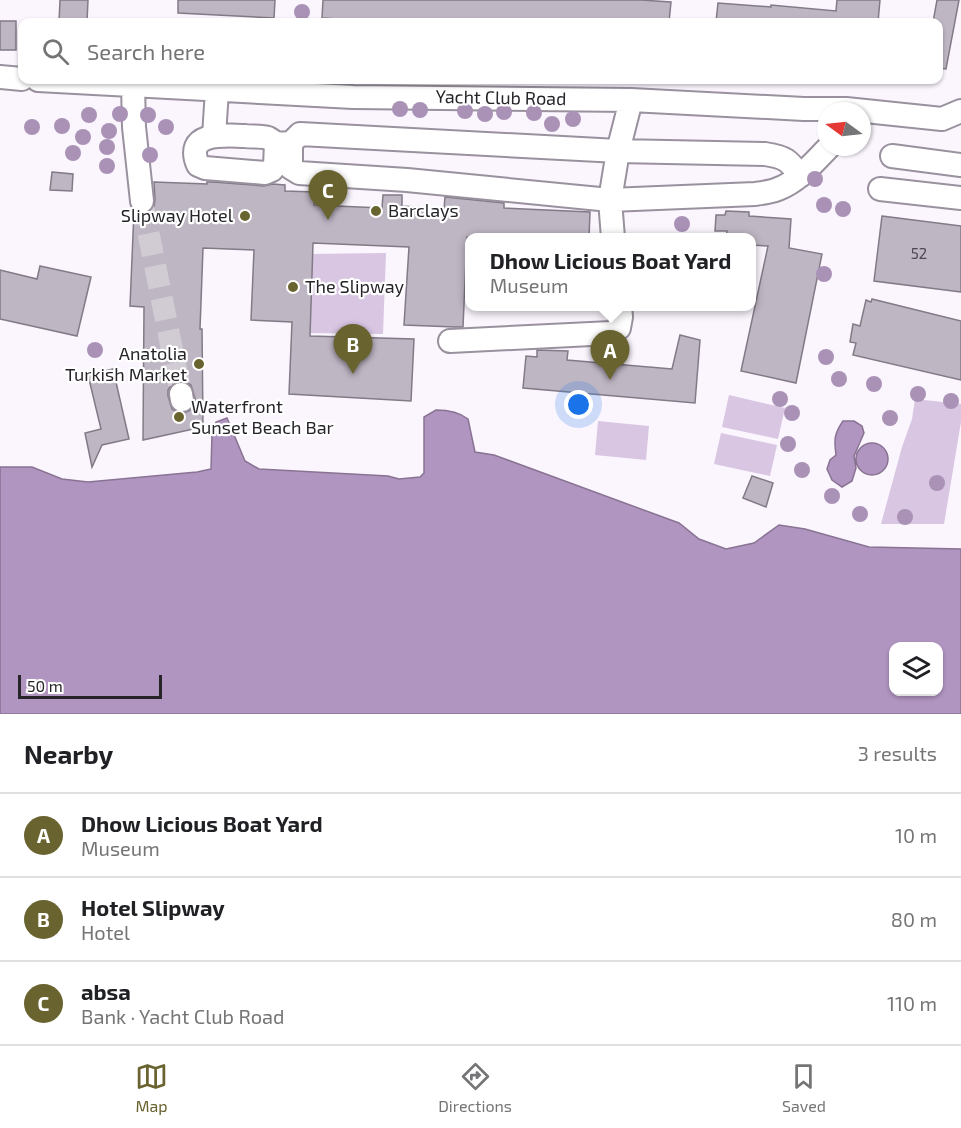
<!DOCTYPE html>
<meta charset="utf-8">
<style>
:root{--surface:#fff;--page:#f6f6f6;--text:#202124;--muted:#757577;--line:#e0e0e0;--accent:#696330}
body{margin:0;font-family:"Exo 2",sans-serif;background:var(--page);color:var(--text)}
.controls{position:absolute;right:18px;bottom:18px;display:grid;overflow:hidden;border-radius:12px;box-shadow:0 2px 4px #0004}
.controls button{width:54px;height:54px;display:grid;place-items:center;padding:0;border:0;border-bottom:2px solid var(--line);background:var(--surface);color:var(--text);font:30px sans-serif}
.compass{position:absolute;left:817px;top:102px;width:54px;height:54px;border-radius:50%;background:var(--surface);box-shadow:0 2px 4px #0004;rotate:285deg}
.scale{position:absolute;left:18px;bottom:15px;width:144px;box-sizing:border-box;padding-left:6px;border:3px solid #272429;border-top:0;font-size:16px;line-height:21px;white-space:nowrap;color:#272429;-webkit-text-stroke:4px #fff;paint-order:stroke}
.you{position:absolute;left:579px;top:405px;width:21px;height:21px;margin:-15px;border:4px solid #fff;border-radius:50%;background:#1a73e8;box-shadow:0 0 0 9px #1a73e833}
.badge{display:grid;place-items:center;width:39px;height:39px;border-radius:50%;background:var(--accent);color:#fff;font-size:20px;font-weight:700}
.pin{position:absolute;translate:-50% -50px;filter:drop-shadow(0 2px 3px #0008)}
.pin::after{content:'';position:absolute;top:32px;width:21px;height:18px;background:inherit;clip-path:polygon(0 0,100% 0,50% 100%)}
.popup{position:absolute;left:465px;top:233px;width:291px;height:78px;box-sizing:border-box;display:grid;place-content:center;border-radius:12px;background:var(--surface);filter:drop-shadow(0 2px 4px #0005);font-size:20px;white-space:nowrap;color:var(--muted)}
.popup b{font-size:22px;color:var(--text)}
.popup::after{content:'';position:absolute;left:50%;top:100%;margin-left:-12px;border:12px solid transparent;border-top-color:var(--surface)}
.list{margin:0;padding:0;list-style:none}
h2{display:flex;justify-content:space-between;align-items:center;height:78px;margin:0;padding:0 24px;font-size:26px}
h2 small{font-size:20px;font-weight:400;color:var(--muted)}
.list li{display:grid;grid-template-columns:39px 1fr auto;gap:18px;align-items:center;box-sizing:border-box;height:84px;padding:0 24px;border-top:2px solid var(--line)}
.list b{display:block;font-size:22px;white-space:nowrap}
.list p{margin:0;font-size:20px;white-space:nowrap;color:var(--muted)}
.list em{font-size:20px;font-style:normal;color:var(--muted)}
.icon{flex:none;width:33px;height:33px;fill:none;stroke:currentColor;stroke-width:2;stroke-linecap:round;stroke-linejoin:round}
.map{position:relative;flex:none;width:961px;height:714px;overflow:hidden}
.search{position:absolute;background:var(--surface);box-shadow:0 2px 4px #0004;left:18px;right:18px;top:18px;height:66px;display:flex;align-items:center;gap:15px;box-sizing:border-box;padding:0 21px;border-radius:12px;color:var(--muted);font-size:22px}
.sheet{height:330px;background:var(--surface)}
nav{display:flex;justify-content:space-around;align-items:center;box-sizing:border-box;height:84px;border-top:2px solid var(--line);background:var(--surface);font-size:16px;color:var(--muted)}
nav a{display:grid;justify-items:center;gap:3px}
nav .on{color:var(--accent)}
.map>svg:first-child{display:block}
.green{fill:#d8c6e3}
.water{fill:#b195c1;stroke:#887393;stroke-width:1.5;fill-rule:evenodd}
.building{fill:#bfb6c4;stroke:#827a86;stroke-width:1.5;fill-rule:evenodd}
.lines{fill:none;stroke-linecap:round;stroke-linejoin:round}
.minor-tunnel{stroke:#d1cbd3;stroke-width:22;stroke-dasharray:22 11;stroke-linecap:butt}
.minor-casing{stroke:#99919e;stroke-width:26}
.minor{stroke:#fff;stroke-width:22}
.tree{fill:#aa92b6}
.poi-dot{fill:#696330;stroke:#fff;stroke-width:2}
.labels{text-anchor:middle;stroke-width:4.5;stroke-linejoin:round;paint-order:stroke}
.number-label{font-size:15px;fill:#4d4850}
.street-label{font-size:18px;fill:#272429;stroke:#fff}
.poi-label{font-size:18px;fill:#272429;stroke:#fff;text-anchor:start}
</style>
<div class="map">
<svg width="961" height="714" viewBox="0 0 961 714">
<rect width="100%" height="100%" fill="#fbf5fe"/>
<path class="green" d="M386 253 383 334 309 333 310 254Z
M729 395 785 408 778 439 722 427Z
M915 399 961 404V422L944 524H881L902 447 912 419Z
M598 421 649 426 646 460 595 455Z
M721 433 777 445 770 476 714 464Z"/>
<path class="water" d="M436 410C448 410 459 412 468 419L475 452 494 455 679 523 699 539 726 549 754 543 779 525 805 529 869 547 961 549V714H0V467H32L62 479 88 482 197 472 211 469 212 434 216 422 227 418 245 461 259 469 388 476 399 479 420 477 424 473V417ZM894 646H938V692H894Z
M843 421H854L862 426 864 433 854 456 856 468 852 481 842 487 832 480 827 469 830 460 836 455C834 440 834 434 843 421Z
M856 459a16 16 0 1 1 32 0a16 16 0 1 1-32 0Z"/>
<path class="building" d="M60 0H88L87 22H59Z
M178 0H275L274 18 178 13Z
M323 0H641L671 2 669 22 614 19 613 22H353V20L322 18Z
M837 0H880L878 22H716L718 3 771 7V5L836 11Z
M937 0H959L946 69 939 68V22H933Z
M0 21H16V50H0Z
M52 172 73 174 72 191 50 190Z
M154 182 207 184V182H213L264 186 273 184 285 185V191L315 192 314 205 382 208 383 195H402V206L444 209 445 197 504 203V208L590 212 589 237H467L463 327H455L404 325 409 247 313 243 310 336 414 339 411 401 289 394 292 322 251 320 254 250 203 248 200 329H202L203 427 143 440 144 307 130 306 134 211 137 214H144L150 212 154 207 155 200ZM179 381 186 382 191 385 195 398V404L191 410 184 413 177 412 172 409 168 396V390L172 384Z
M726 211 749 212V216L791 219 789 248 822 254 796 383 741 371 768 246 751 245V237H726L727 231H715L716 215H725Z
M882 216 961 226V292L874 281Z
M40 266 91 277 77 336 0 319V270L37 279Z
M872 299 961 321V380L853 355 856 343 850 342 853 324 860 326 866 300 871 302Z
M680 335 700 340 695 403 523 388 526 356 537 357V350L568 351 567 360 672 369Z
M113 369 129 439 102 445 92 467 85 433 101 429 88 375Z
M752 476 773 483 766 507 743 498Z"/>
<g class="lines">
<path class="minor-tunnel" d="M142 201 181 394"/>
<g class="minor-casing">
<path id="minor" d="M0 77 22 79
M38 80 353 97 631 100 804 109H846L942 119 961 111
M133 85 134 127 142 201
M214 136 217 90
M276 143 275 166 272 170 265 173 205 168 198 165C184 132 223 135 245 136 252 137 262 136 268 138 272 140 273 142 277 143 281 144 287 143 291 143
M892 156 961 165
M800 176C789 160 785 157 765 154L618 151 300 134 291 143V168L299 173 407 180 610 200 755 194C762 193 771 192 778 189 799 181 814 162 829 147
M880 189 961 198
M613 238 610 200 618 151 631 100
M450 341 611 333 619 328 621 317 620 306
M181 394 182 400"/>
</g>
<use href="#minor" class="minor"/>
</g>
<g class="tree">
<circle cx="302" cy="12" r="8"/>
<circle cx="400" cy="109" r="8"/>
<circle cx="420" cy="110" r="8"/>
<circle cx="465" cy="111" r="8"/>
<circle cx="504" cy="112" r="8"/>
<circle cx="534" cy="113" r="8"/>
<circle cx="120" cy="114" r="8"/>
<circle cx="485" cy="114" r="8"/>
<circle cx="89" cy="115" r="8"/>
<circle cx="148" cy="115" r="8"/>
<circle cx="573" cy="119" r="8"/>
<circle cx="552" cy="124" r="8"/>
<circle cx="62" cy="126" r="8"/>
<circle cx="32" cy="127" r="8"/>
<circle cx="166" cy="127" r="8"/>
<circle cx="109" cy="131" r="8"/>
<circle cx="83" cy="137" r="8"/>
<circle cx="107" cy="147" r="8"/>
<circle cx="73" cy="153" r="8"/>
<circle cx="150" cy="155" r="8"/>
<circle cx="107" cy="166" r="8"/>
<circle cx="815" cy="179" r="8"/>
<circle cx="824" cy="205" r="8"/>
<circle cx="843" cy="209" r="8"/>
<circle cx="682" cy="224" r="8"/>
<circle cx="824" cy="274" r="8"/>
<circle cx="95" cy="350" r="8"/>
<circle cx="826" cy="357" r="8"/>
<circle cx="839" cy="379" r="8"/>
<circle cx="874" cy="384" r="8"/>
<circle cx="918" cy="394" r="8"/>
<circle cx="780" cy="399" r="8"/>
<circle cx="951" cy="401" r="8"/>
<circle cx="792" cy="413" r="8"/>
<circle cx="890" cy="418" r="8"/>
<circle cx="788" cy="444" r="8"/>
<circle cx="802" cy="470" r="8"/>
<circle cx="937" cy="483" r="8"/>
<circle cx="832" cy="496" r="8"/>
<circle cx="860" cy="514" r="8"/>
<circle cx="905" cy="517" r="8"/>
</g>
<g class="poi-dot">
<circle cx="376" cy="211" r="6"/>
<circle cx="245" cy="216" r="6"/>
<circle cx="293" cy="287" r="6"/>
<circle cx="199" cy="364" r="6"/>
<circle cx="179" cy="417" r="6"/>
</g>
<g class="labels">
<g class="number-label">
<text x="919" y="259">52</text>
</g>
<g class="street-label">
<text transform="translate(501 98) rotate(1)" y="6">Yacht Club Road</text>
</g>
<g class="poi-label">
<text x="388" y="217">Barclays</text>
<text x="233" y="222" text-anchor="end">Slipway Hotel</text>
<text x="305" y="293">The Slipway</text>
<text x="187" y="360" text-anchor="end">Anatolia<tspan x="187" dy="21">Turkish Market</tspan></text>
<text x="191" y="413">Waterfront<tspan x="191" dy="21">Sunset Beach Bar</tspan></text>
</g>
</g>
</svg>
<div class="controls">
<button><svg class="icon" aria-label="layers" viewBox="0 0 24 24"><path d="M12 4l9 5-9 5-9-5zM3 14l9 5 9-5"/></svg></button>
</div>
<svg class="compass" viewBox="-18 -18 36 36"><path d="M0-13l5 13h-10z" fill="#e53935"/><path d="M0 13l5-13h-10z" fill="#757577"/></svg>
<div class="scale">50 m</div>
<div class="you"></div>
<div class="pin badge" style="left:610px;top:380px">A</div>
<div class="popup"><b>Dhow Licious Boat Yard</b>Museum</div>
<div class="pin badge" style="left:353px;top:374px">B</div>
<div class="pin badge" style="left:328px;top:220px">C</div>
<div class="search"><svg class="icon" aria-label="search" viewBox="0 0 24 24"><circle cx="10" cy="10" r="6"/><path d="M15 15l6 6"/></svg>Search here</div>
</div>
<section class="sheet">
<h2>Nearby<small>3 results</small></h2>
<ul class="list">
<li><span class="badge">A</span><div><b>Dhow Licious Boat Yard</b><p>Museum</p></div><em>10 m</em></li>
<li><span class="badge">B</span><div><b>Hotel Slipway</b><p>Hotel</p></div><em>80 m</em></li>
<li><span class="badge">C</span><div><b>absa</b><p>Bank · Yacht Club Road</p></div><em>110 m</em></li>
</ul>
</section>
<nav>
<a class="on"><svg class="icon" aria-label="map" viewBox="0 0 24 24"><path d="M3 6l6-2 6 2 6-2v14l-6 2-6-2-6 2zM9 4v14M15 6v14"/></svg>Map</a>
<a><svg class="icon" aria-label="directions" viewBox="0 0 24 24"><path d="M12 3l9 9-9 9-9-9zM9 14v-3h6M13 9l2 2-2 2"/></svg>Directions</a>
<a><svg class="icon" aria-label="saved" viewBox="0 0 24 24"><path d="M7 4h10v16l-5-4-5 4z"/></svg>Saved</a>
</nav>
